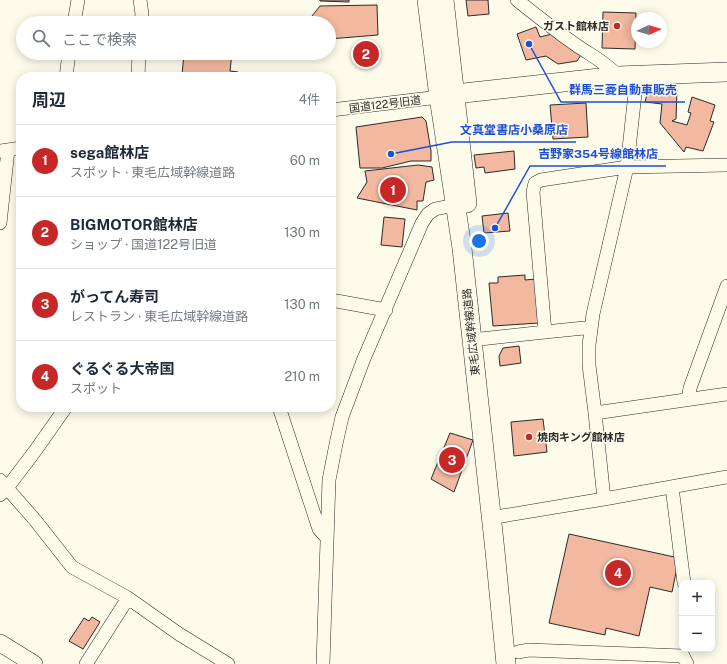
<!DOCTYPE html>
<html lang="ja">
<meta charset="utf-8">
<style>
:root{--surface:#fff;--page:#f2f2f3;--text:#1f2937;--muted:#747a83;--line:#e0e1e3;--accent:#c62828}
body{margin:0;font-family:"Public Sans","Noto Sans JP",sans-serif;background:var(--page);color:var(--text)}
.controls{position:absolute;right:12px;bottom:12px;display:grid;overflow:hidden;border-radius:8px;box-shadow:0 2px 10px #0003}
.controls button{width:36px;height:36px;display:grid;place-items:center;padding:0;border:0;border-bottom:1px solid var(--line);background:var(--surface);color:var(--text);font:20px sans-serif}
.compass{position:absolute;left:631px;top:12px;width:36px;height:36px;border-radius:50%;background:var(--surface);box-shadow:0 2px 10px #0003;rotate:86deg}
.you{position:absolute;left:479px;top:241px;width:14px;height:14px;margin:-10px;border:3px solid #fff;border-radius:50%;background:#1a73e8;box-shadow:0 0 0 6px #1a73e833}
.badge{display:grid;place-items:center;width:26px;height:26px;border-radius:50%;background:var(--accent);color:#fff;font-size:13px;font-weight:700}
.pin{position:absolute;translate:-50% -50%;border:2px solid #fff;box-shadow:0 1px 4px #0006}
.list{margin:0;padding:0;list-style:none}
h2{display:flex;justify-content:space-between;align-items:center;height:52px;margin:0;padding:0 16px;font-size:17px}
h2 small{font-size:13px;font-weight:400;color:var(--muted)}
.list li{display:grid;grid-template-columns:26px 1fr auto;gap:12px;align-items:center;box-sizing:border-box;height:72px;padding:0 16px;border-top:1px solid var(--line)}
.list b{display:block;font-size:15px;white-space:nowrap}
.list p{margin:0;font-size:13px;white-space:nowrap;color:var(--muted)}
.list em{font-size:13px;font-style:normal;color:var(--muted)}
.icon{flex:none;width:22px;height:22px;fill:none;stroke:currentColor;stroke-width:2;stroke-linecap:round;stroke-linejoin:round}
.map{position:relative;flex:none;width:727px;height:664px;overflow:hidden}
.search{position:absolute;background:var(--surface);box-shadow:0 2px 10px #0003;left:16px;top:16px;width:320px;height:44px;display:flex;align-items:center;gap:10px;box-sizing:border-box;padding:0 14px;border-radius:22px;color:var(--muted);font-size:15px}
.panel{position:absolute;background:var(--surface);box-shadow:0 2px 10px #0003;left:16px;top:72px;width:320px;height:340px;border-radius:16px}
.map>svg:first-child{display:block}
.building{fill:#f2b8a0;stroke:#2b2b2b}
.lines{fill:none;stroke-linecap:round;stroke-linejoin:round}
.minor-casing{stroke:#2b2b2b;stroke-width:14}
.major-casing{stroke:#2b2b2b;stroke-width:18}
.highway-casing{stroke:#2b2b2b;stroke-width:20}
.minor{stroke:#fdfbea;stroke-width:13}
.major{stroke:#fdfbea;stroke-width:17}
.highway{stroke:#fdfbea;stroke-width:19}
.poi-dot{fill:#c62828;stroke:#fdfbea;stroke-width:1.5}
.labels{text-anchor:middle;stroke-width:3;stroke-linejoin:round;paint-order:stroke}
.poi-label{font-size:11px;font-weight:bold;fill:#2b2b2b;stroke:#fdfbea;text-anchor:end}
.street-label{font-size:11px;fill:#2b2b2b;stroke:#fdfbea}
.leader{fill:none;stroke:#1d4ed8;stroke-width:1.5}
.callout-dot{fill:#1d4ed8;stroke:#fdfbea;stroke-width:1.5}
.callout-label{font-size:12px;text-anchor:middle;font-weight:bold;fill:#1d4ed8;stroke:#fdfbea;stroke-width:3;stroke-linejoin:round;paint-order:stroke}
</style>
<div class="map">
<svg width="727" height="664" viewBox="0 0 727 664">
<rect width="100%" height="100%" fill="#fdfbea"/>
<path class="building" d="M320 0H349V2L320 1Z
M466 0H488L489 14 468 16Z
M377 5 378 35 329 39V23H313L312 16 320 6Z
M603 12 636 13 635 49 602 48Z
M536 27 540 37 552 34 581 55 577 61 558 64 546 56 526 60 517 34Z
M184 53H232L230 71 238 72V77H195L194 76 182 75Z
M677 90 676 119 672 121 687 125 691 113 688 112 692 97 715 105 710 121 714 122 703 151 686 147 684 152 660 123 662 104 645 102 647 94Z
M586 103 588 137 553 139 550 105Z
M422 117 426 121 431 151V161H411L382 168H360L356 127Z
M514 151 515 169 485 173 484 167 476 168 474 155Z
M418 165 432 167 434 180 426 182 423 201H417V210L357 198 367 182 365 171Z
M508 213 510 231 484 233 482 216Z
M384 217 405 219 402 247 381 245Z
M525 275V280L536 279 539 323 493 326 489 283H498V277Z
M519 346 521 363 500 366 499 356 503 348Z
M543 419 547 452 514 456 511 422Z
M450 433 473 440 454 492 431 479Z
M569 534 679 558 672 592 650 587 639 636 606 628 605 635 549 623Z
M92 617 100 622 83 649 69 641 84 618 89 621Z"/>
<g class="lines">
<g class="minor-casing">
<path id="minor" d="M140 0 142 14 141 23
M517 0C537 16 557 32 579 47 594 57 605 62 618 76
M74 23 78 0
M66 77 69 53
M138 77 139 53
M331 110 439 97
M0 151 21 148
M0 223 8 150
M331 300 386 310
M545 332 533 192 535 183 541 180 627 167 727 165
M471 340 545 332 584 328 591 329
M688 399 690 388 727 286
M279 407 319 529 327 538
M595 413 727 394
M0 480 35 520 72 567 128 598 179 634 228 664
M672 487 684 583
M0 495 7 488 35 451 66 407
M604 499 595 413 589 365V345L593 314 627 167 637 75
M502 516 604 499 727 477
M518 652 529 650 683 656 687 664
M86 664 128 598
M323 664 329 480 336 444 342 417 363 361 422 223 428 214 435 209 455 205"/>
</g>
<g class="major-casing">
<path id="major" d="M0 643 34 664"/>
</g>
<g class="highway-casing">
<path id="highway" d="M427 0 439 97 462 248 495 551 506 664
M444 0 467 203
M442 97 455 94 618 76 727 72"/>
</g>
<use href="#minor" class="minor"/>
<use href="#major" class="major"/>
<use href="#highway" class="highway"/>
</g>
<g class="poi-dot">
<circle cx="617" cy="26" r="4"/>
<circle cx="529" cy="437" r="4"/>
</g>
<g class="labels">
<g class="poi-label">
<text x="609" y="30">ガスト館林店</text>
<text x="537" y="441" text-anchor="start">焼肉キング館林店</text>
</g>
<g class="street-label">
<text transform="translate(385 104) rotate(-7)" y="4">国道122号旧道</text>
<text transform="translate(471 332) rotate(-96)" y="4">東毛広域幹線道路</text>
</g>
</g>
<path class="leader" d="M529 44L561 102H685M391 154L452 142H576M495 228L530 166H666"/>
<g class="callout-dot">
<circle cx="529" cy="44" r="4"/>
<circle cx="391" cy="154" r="4"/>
<circle cx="495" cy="228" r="4"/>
</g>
<g class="callout-label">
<text x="623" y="94">群馬三菱自動車販売</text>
<text x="514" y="134">文真堂書店小桑原店</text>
<text x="598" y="158">吉野家354号線館林店</text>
</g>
</svg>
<div class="controls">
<button>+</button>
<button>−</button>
</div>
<svg class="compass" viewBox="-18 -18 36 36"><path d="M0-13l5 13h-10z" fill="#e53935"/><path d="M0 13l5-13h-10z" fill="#747a83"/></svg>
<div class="you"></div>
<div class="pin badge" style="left:393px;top:190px">1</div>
<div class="pin badge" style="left:366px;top:54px">2</div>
<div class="pin badge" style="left:452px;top:460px">3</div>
<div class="pin badge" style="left:618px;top:573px">4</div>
<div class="search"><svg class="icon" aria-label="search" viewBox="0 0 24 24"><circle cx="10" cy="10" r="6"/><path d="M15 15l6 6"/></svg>ここで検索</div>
<section class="panel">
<h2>周辺<small>4件</small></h2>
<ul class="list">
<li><span class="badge">1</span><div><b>sega館林店</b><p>スポット · 東毛広域幹線道路</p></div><em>60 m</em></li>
<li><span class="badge">2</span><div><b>BIGMOTOR館林店</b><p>ショップ · 国道122号旧道</p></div><em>130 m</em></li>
<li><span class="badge">3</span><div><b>がってん寿司</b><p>レストラン · 東毛広域幹線道路</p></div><em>130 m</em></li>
<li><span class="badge">4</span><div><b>ぐるぐる大帝国</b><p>スポット</p></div><em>210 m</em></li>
</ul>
</section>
</div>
